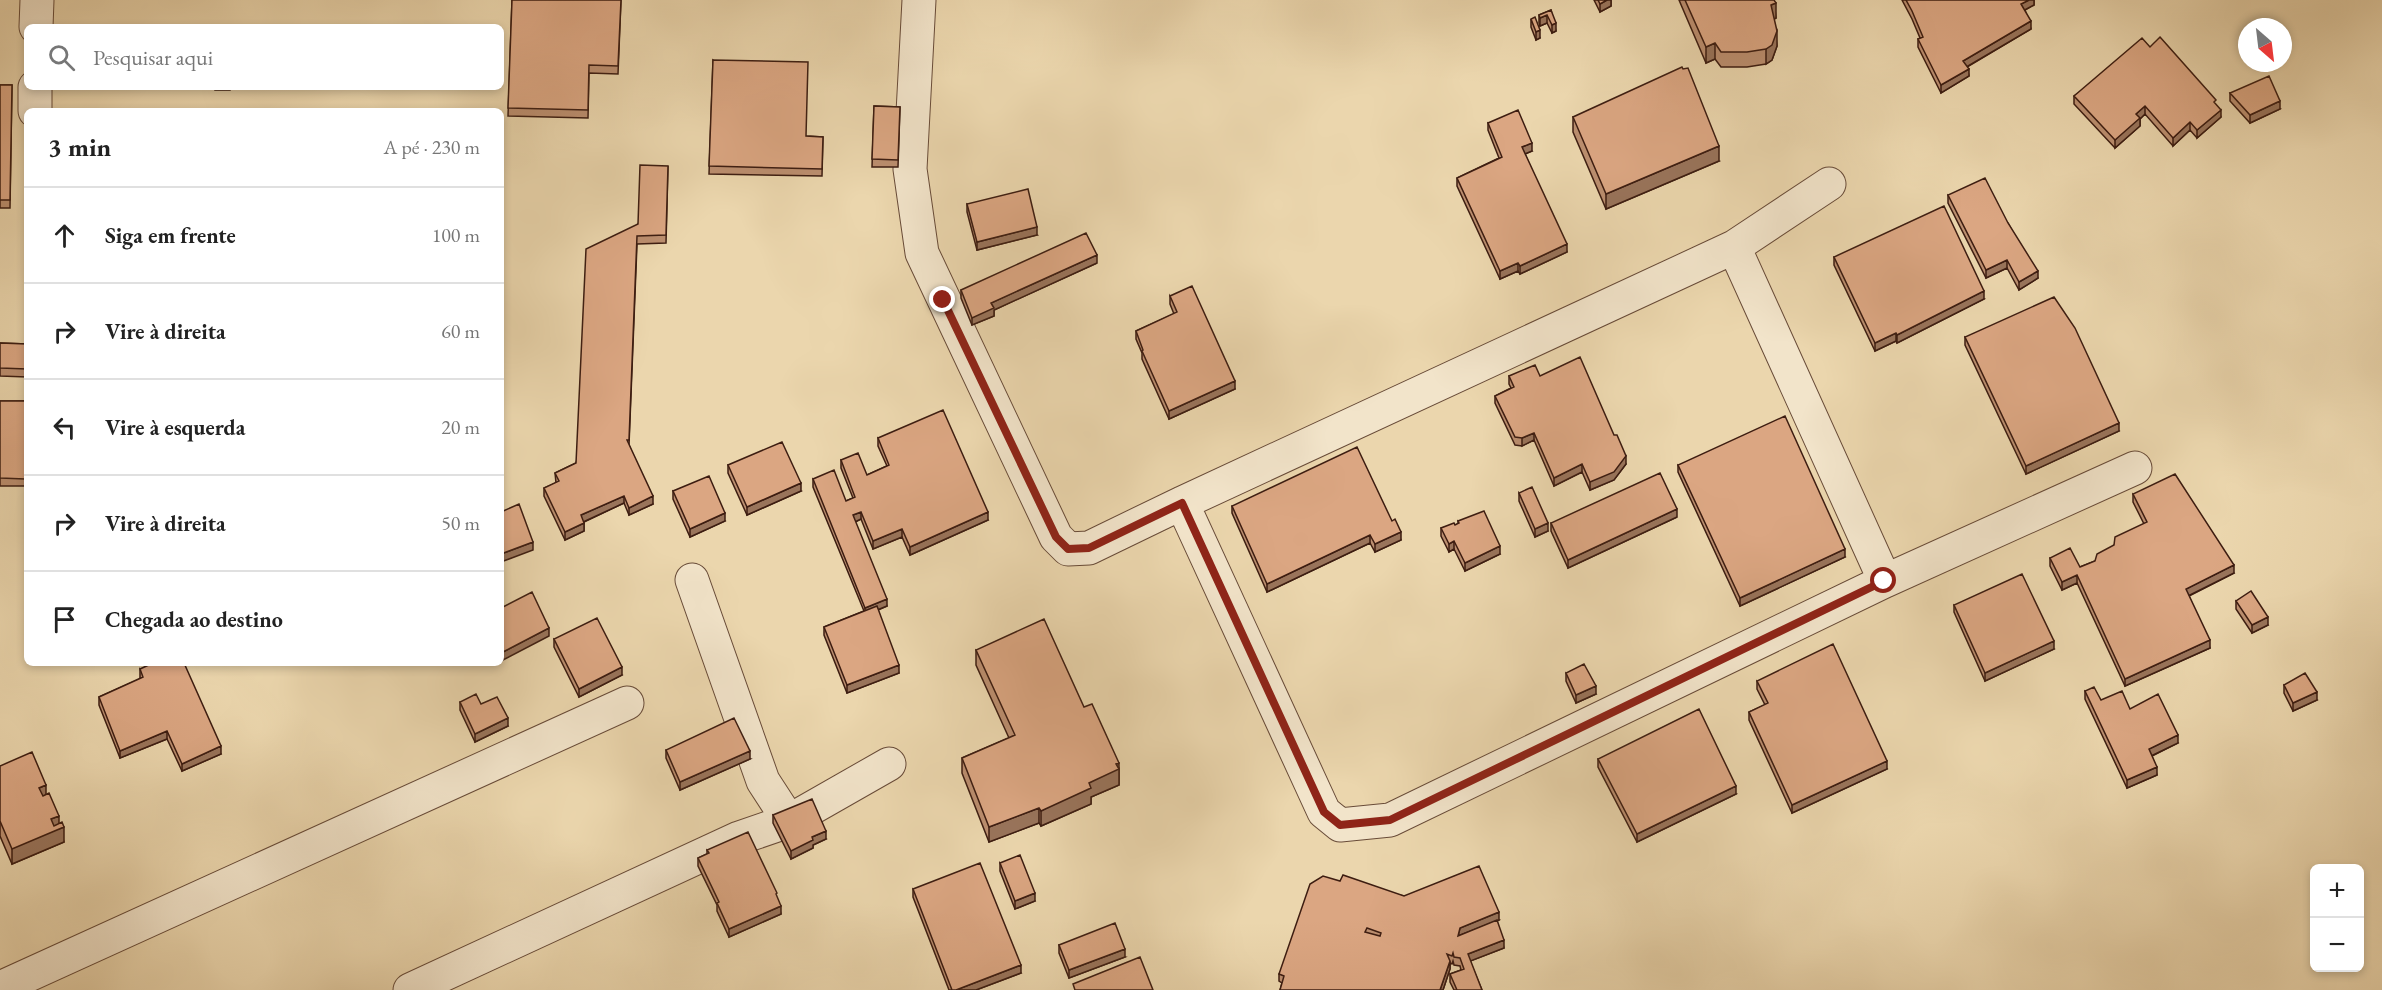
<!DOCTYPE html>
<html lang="pt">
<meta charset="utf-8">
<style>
:root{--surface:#fff;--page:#f2f2f2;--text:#222;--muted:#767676;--line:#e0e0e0}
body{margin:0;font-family:"EB Garamond",serif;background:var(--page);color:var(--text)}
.controls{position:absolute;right:18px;bottom:18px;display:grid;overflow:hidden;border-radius:9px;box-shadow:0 3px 9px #0003}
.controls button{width:54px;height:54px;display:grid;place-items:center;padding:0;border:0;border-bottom:2px solid var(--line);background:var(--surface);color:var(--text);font:30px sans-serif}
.compass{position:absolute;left:2238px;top:18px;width:54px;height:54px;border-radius:50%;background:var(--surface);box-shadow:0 3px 9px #0003;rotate:152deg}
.stop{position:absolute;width:18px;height:18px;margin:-14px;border:4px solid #8f2418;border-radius:50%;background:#fff}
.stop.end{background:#8f2418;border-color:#fff;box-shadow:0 2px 6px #0008}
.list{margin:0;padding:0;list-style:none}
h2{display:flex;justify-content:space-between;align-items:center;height:78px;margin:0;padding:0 24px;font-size:26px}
h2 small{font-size:20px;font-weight:400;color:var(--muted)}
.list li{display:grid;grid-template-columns:39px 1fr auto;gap:18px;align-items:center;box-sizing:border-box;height:96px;padding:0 24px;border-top:2px solid var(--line)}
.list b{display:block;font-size:22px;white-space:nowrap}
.list em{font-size:20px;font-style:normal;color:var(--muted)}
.icon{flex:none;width:33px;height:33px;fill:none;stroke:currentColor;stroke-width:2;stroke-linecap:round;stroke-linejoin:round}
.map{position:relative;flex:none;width:2382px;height:990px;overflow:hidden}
.search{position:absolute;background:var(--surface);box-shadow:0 3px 9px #0003;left:24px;top:24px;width:480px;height:66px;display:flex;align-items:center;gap:15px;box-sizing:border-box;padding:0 21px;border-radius:9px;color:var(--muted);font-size:22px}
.panel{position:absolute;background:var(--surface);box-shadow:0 3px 9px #0003;left:24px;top:108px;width:480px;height:558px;border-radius:9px}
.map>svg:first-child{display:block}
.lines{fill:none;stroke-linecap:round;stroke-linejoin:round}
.minor-casing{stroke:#684b38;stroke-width:35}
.minor{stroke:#f2e4ca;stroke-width:33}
.wall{fill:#bc8f70;stroke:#3d1d11;stroke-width:1.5}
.shaded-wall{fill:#99745b;stroke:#3d1d11;stroke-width:1.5}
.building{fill:#dba682;stroke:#3d1d11;stroke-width:1.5;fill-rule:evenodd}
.route{stroke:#8f2418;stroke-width:8}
</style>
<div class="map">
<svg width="2382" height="990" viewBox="0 0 2382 990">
<rect width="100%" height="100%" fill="#ebd6ad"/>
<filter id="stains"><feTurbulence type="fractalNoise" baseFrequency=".00333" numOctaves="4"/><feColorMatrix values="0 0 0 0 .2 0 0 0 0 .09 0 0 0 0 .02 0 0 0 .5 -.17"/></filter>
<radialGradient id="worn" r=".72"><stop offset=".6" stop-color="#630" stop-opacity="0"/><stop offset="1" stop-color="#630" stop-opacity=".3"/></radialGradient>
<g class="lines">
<g class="minor-casing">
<path id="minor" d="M919 0 910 169 922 253 1056 537 1068 549 1089 548 1182 503 1734 247 1829 184
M36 27 37 0
M35 111V87
M1734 247 1885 581
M1182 503 1324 812 1340 825 1390 820 1885 581 2135 468
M789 821 889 764
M0 988 627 703
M410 990 739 838 789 821 763 781 692 580"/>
</g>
<use href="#minor" class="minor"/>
</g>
<path class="wall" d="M512 0H621L618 74 589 73 588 118 508 116Z
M1594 0H1611V6L1600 12Z
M1679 0H1774L1776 18 1774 19 1777 46 1772 60 1766 64 1747 67H1721L1715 59 1706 63Z
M1902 0H2034V5L2025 10 2031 29 1967 67 1969 76 1941 93 1918 47V39L1920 38 1912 19Z
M1551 10 1556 31 1552 33 1547 23 1540 26 1539 23V15Z
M1531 19 1540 38 1536 40 1531 27Z
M2150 47 2216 105 2221 117 2197 138 2190 130 2173 146 2145 114 2140 119V126L2115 148 2074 104V96Z
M713 60 806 136 823 137 822 176 709 174Z
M0 85H12L10 208H0Z
M215 87H230V90H215Z
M2230 93 2280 109 2250 123 2230 101Z
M874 106 900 107 898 167H872Z
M1573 117 1719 161 1606 209 1573 132Z
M1488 123 1532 151 1525 154 1567 252 1520 274 1518 271 1500 279 1457 186V178L1499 158 1488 130Z
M668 166 666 243 637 244 629 445 653 504 629 515 624 503 584 522V531L565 540 544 496V488L556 483 555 473 576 463 638 224Z
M1948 195 2008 223 2038 278 2019 290 2007 268 1986 278 1948 203Z
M967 204 1037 235 977 250 967 212Z
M1834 257 1984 299 1897 343 1896 341 1875 351 1834 265Z
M1097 263 994 310V316L972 325 961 298V290Z
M1170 296 1235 389 1169 419 1142 359V353L1136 339V331L1174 314 1170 304Z
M1965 337 2119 431 2026 474 1965 345Z
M0 343 27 344V377L0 376Z
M1509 376H1540L1626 464 1614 480 1590 490 1582 472 1554 486 1534 440 1522 446 1515 445 1495 403V396L1511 388 1509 384Z
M0 401H27L25 486H0Z
M878 438 988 520 910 555 902 537 873 549 861 519 855 522 887 606 878 610 899 673 847 693 824 635V627L864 611 813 487V479L846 501 853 498 841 468V460L867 475 887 466 878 446Z
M728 465 801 491 747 515 728 473Z
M1678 465 1845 557 1740 606 1678 472Z
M673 491 725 521 690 537 673 499Z
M1519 493 1548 531 1535 537 1519 501Z
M2133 494 2234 573 2189 596 2210 648 2125 686 2077 583 2062 590 2050 566V558L2080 567 2095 561 2114 545 2144 524 2133 502Z
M1232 506 1392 521 1401 540 1375 552 1370 543 1267 592 1232 513Z
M1677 517 1568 568 1551 531V523Z
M1458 521 1500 554 1465 571 1454 549 1449 552 1441 536V528L1455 525 1458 524Z
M2236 601 2268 625 2252 633 2236 609Z
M1954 605 2054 649 1985 681 1954 612Z
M554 639 622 675 579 697 554 647Z
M976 650 1084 707 1119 768V785L1091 797V804L1041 826 1039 823 989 842 962 773V758L1009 738 976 665Z
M140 669 221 754 182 771 167 739 120 758 99 705V697L140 679Z
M1566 673 1596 694 1576 703 1566 681Z
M1757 681 1887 769 1792 813 1749 720V712L1765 705 1757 689Z
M2284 685 2317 700 2293 711 2284 693Z
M2085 691 2101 700 2130 709 2178 743 2152 756 2157 775 2127 788 2085 699Z
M460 702 481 704 508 726 475 742 460 710Z
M666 750 750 759 680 790 666 758Z
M1598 759 1736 794 1637 842 1598 767Z
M0 766 46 795 59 824 64 842 12 864 0 836Z
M773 815 826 839 813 845V848L791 859 773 823Z
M707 850 777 898 781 914 729 937 717 911V905L698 866V858L707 854Z
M1000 863 1035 901 1015 909 1000 871Z
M1340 881 1404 896 1499 920 1497 921 1504 948 1470 961 1482 990H1454L1450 982V974L1461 970 1460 966 1454 965 1453 961 1452 964 1450 963V969L1443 990H1280L1282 983 1279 981V974Z
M913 889 1021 973 976 990H949L913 897Z
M1059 945 1125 957 1069 978 1059 953Z"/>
<path class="shaded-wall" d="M1607 0H1611V6L1600 12V4Z
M2029 0H2034V5L2021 12V4Z
M1776 3V18L1771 21V5Z
M1547 15V23L1540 26V18Z
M2031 21V29L1963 69V61Z
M1556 23V31L1552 33V25Z
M1540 30V38L1536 40V32Z
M1777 31V46L1772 60 1766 64V49Z
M1715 43V59L1706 63V47Z
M1969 69V76L1941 93V85Z
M2280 101V109L2250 123V115Z
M2145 106V114L2140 119V126L2115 148V140L2136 114Z
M2221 110V117L2197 138V130Z
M2190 122V130L2173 146V138Z
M1532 143V151L1522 155V147Z
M1719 146V161L1606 209V194Z
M1037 227V235L977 250V242Z
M1567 244V252L1520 274V266Z
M1097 255V263L994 310V316L972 325V318L991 303Z
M2007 260V268L1986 278V270Z
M1518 263V271L1500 279V271Z
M2038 271V278L2019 290V282Z
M1984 291V299L1897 343V335Z
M1896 333V341L1875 351V343Z
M1235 381V389L1169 419V411Z
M2119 423V431L2026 474V466Z
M1534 433V440L1522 446V438Z
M1626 456V464L1614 480 1590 490V482Z
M1582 464V472L1554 486V478Z
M801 483V491L747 515V507Z
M624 496V503L581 523V515Z
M653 496V504L629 515V508Z
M1677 509V517L1568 568V560Z
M861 512V519L853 523V515Z
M988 512V520L910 555V547Z
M725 513V521L690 537V529Z
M584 523V531L565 540V532Z
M1548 523V531L1535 537V529Z
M902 529V537L873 549V541Z
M1401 532V540L1375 552V544Z
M1370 535V543L1267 592V584Z
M1454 541V549L1449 552V544Z
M533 542V550L501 562V554Z
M1500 546V554L1465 571V563Z
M1845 549V557L1740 606V598Z
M2234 565V573L2186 597V589Z
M2077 575V583L2062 590V582Z
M503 596V604L501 605V597Z
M887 599V606L865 615V608Z
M2268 617V625L2252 633V625Z
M549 628V636L501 661V653Z
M2210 640V648L2125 686V679Z
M2054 641V649L1985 681V673Z
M899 665V673L847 693V685Z
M622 667V675L579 697V689Z
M1596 686V694L1576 703V695Z
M2317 692V700L2293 711V703Z
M508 718V726L475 742V734Z
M167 731V739L120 758V751Z
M2178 735V743L2149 757V749Z
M221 746V754L182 771V764Z
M750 751V759L680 790V782Z
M1887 761V769L1792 813V805Z
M1119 763V785L1091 797V804L1041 826V811L1089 783 1116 764Z
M2157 767V775L2127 788V780Z
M46 785V800L39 803V788Z
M1736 786V794L1637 842V834Z
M1039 808V823L989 842V827Z
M59 816V829L64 827V842L12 864V849L51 819Z
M826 831V839L813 845V848L791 859V851L812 837Z
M1035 893V901L1015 909V901Z
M781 906V914L729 937V929Z
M1499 912V920L1458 936 1460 928Z
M1504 940V948L1468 962V954Z
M1125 949V957L1069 978V970Z
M1450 961V969L1443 990H1440Z
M1021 965V973L976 990H956Z"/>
<path class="building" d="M512 0H621L618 66 589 65 588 110 508 108Z
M1598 0H1607L1600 4Z
M1685 0H1774L1776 3 1771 5 1777 31 1772 45 1766 49 1747 52H1721L1715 43 1706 47Z
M1906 0H2029L2021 4 2031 21 1963 61 1969 69 1941 85 1918 39 1923 37 1912 11Z
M1551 10 1556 23 1552 25 1547 15 1540 18 1539 15Z
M1535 17 1540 30 1536 32 1531 19Z
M2160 37 2216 100 2214 102 2221 110 2197 130 2190 122 2173 138 2145 106 2136 114 2140 118 2115 140 2074 96 2142 38 2150 47Z
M713 60 808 62 806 136 823 137 822 169 709 166Z
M1682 67 1683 69 1688 68 1719 146 1606 194 1573 117Z
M2269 76 2280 101 2250 115 2230 93Z
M0 85H12L10 200H0Z
M874 106 900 107 898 160 872 159Z
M1518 110 1532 143 1522 147 1567 244 1520 266 1518 263 1500 271 1457 178 1502 157 1488 123Z
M640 165 668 166 666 235 637 236 629 440H627L653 496 629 508 624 496 581 515 584 523 565 532 544 488 559 481 555 473 576 463 586 249 638 224Z
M1985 178 2008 223 2038 271 2019 282 2007 260 1986 270 1948 195Z
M1028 189 1037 227 977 242 967 204Z
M1944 206 1984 291 1897 335 1896 333 1875 343 1834 257Z
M1086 233 1097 255 991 303 994 308 972 318 961 290Z
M1192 286 1235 381 1169 411 1142 351 1143 350 1136 331 1177 312 1170 296Z
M2054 297 2075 328 2119 423 2026 466 1965 337Z
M0 343 27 344V369L0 368Z
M1580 357 1614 435H1617L1626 456 1614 472 1590 482 1582 464 1554 478 1534 433 1522 438 1515 437 1495 396 1514 387 1509 376 1535 365 1540 376Z
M0 401H27L25 479 0 478Z
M943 410 988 512 910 547 902 529 873 541 861 512 853 515 887 599 865 608 813 479 834 470 846 501 855 497 841 460 858 453 867 475 889 465 878 438Z
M1785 416 1845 549 1740 598 1678 465Z
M782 442 801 483 747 507 728 465Z
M1357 447 1392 521 1395 519 1401 532 1375 544 1370 535 1267 584 1232 506Z
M1660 473 1677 509 1568 560 1551 523Z
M2175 474 2234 565 2186 589 2210 640 2125 679 2077 575 2062 582 2050 558 2070 548 2080 567 2095 561 2097 554 2114 545 2115 537 2147 522 2133 494Z
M709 476 725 513 690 529 673 491Z
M1532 487 1548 523 1535 529 1519 493Z
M519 504 533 542 501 554V512Z
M1484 511 1500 546 1465 563 1454 541 1449 544 1441 528 1454 523 1455 525 1459 523 1458 521Z
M2022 574 2054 641 1985 673 1954 605Z
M2251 591 2268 617 2252 625 2236 601Z
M532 592 549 628 501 653V608Z
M877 606 899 665 847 685 824 627Z
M597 618 622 667 579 689 554 639Z
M1044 619 1084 707 1092 704 1119 763 1116 764 1119 769 1089 783 1091 788 1041 811 1039 808 989 827 962 758 1015 735 976 650Z
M1833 644 1887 761 1792 805 1749 712 1768 703 1757 681Z
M153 663H184L221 746 182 764 167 731 120 751 99 697 143 677 140 669Z
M1584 664 1596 686 1576 695 1566 673Z
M2305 673 2317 692 2293 703 2284 685Z
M2094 687 2101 700 2122 691 2130 709 2158 694 2178 735 2149 749 2157 767 2127 780 2085 691Z
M476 694 481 704 497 697 508 718 475 734 460 702Z
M1699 709 1736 786 1637 834 1598 759Z
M734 718 750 751 680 782 666 750Z
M32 752 46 785 39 788 43 796 49 793 59 816 51 819 54 826 62 822 64 827 12 849 0 821V766Z
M812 799 826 831 812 837 813 840 791 851 773 815Z
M748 832 777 893 776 894 781 906 729 929 717 903 719 902 698 858 709 853 707 850Z
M1020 855 1035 893 1015 901 1000 863Z
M980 863 1021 965 956 990H952L913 889Z
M1479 866 1499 912 1460 928 1458 936 1497 920 1504 940 1468 954 1482 990H1457L1450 974 1464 969 1460 958 1454 957 1453 953 1452 956 1447 954 1450 961 1440 990H1280L1284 976 1279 974 1310 884 1323 876 1340 881 1343 875 1404 896ZM1367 928 1381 933 1380 936 1365 932Z
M1115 923 1125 949 1069 970 1059 945Z
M1140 957 1153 990H1075L1073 984Z"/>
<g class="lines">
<path class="route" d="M943 300 1056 537 1068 549 1089 548 1182 503 1324 812 1340 825 1390 820 1884 581"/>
</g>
<rect width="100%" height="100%" filter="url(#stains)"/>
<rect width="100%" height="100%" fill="url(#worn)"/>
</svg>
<div class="controls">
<button>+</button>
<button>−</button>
</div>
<svg class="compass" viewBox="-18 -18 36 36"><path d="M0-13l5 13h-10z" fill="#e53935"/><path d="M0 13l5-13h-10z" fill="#767676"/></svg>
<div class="stop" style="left:1884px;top:581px"></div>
<div class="stop end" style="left:943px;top:300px"></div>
<div class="search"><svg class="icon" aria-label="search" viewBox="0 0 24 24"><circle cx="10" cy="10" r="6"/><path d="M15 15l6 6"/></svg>Pesquisar aqui</div>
<section class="panel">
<h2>3 min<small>A pé · 230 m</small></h2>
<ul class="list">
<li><svg class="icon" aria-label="ahead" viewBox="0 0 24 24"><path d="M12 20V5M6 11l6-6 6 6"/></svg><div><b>Siga em frente</b></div><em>100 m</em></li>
<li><svg class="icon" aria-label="right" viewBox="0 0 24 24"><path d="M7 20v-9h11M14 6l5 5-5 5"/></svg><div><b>Vire à direita</b></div><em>60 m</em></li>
<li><svg class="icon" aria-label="left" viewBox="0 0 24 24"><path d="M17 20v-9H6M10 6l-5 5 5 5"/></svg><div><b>Vire à esquerda</b></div><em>20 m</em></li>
<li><svg class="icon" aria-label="right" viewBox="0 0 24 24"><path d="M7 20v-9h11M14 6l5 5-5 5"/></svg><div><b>Vire à direita</b></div><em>50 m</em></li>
<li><svg class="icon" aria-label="arrive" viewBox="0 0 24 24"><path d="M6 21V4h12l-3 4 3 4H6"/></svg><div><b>Chegada ao destino</b></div></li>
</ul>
</section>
</div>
